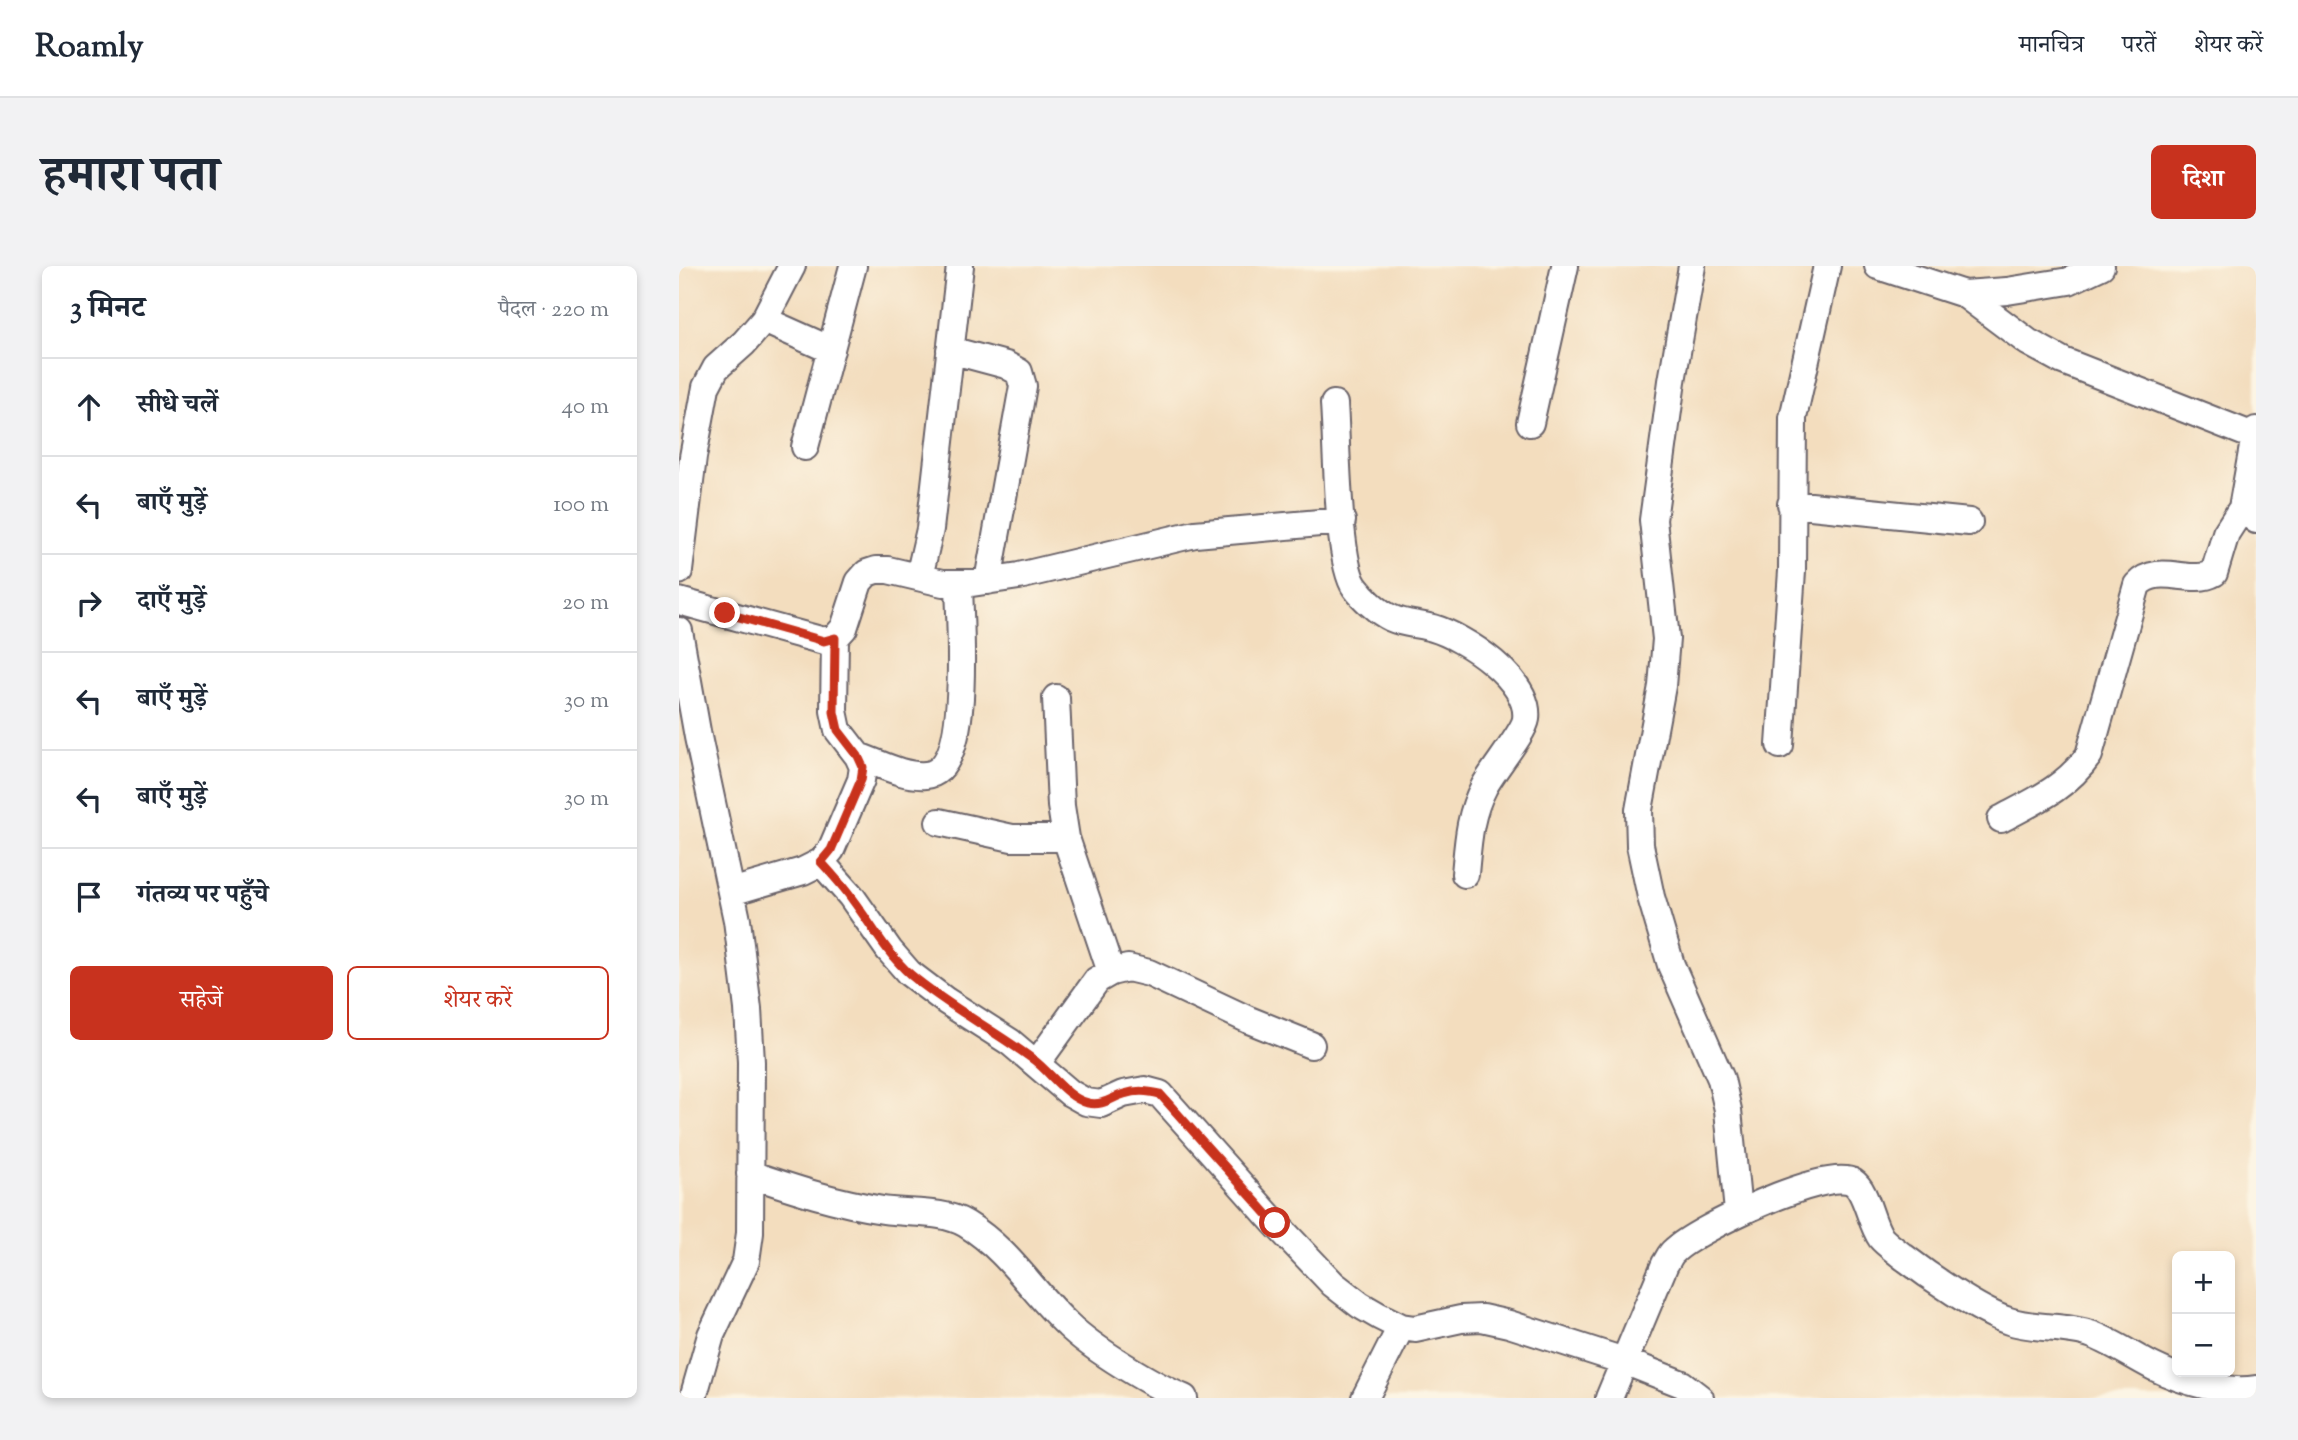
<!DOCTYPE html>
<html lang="hi">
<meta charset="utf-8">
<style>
:root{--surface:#fff;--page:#f2f2f3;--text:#1f2937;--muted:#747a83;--line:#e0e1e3;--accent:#c8321e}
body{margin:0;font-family:"Sorts Mill Goudy","Noto Serif Devanagari",serif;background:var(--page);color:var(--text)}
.controls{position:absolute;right:21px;bottom:21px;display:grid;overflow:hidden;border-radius:10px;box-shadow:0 4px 10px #0003}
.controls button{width:63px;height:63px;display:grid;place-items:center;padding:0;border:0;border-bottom:2px solid var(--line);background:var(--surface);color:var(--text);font:35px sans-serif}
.stop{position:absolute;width:21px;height:21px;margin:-16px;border:5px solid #c8321e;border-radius:50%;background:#fff}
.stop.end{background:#c8321e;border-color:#fff;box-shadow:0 2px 7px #0008}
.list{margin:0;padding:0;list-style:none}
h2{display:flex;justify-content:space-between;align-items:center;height:91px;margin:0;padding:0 28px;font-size:30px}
h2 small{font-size:23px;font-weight:400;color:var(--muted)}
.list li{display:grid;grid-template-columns:46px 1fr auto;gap:21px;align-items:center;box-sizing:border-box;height:98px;padding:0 28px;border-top:2px solid var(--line)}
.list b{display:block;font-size:26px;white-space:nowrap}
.list em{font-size:23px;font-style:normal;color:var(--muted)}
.actions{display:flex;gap:14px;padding:21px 28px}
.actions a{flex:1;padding:16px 0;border:2px solid var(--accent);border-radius:10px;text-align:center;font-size:24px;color:var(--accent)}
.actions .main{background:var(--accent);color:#fff}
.icon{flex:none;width:38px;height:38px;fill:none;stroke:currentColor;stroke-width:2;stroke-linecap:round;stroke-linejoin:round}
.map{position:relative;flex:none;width:1577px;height:1132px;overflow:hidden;border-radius:10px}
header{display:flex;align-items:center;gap:42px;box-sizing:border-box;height:98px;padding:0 35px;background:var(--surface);border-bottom:2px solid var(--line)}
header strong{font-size:33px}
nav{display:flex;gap:38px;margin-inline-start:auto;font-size:24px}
.intro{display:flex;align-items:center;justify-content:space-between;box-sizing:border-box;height:168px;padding:0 42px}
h1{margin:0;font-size:49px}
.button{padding:18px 32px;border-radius:10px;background:var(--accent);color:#fff;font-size:24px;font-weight:700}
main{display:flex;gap:42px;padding:0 42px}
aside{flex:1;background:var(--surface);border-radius:10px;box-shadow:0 4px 10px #0003}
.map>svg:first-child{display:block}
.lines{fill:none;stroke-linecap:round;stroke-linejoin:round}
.minor-casing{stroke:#6b6369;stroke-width:30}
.minor{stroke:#fff;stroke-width:26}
.route{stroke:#c8321e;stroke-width:9}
</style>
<header>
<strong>Roamly</strong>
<nav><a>मानचित्र</a><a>परतें</a><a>शेयर करें</a></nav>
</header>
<div class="intro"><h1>हमारा पता</h1><a class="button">दिशा</a></div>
<main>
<aside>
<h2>3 मिनट<small>पैदल · 220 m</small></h2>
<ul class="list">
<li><svg class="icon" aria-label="ahead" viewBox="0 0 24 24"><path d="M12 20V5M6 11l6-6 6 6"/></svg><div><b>सीधे चलें</b></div><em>40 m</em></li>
<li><svg class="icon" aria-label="left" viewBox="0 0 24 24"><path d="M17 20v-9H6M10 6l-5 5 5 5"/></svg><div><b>बाएँ मुड़ें</b></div><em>100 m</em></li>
<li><svg class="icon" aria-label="right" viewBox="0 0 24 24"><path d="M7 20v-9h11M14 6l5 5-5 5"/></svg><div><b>दाएँ मुड़ें</b></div><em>20 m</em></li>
<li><svg class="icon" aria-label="left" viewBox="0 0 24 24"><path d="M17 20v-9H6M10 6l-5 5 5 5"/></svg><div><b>बाएँ मुड़ें</b></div><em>30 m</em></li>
<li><svg class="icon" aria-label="left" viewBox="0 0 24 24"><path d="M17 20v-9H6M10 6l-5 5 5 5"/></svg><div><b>बाएँ मुड़ें</b></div><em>30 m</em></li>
<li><svg class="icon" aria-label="arrive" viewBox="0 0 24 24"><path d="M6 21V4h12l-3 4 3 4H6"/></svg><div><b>गंतव्य पर पहुँचे</b></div></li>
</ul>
<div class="actions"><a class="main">सहेजें</a><a>शेयर करें</a></div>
</aside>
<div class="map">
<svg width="1577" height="1132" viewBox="0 0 1577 1132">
<rect width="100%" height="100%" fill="#fcf5e5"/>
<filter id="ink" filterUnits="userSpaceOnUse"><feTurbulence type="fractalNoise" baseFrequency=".0143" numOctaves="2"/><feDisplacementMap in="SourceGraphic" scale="14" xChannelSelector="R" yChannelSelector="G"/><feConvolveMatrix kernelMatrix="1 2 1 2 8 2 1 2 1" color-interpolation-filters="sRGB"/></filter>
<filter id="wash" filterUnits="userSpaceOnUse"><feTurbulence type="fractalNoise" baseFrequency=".00686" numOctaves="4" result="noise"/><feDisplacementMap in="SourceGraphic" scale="28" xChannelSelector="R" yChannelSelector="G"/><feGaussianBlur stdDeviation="1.57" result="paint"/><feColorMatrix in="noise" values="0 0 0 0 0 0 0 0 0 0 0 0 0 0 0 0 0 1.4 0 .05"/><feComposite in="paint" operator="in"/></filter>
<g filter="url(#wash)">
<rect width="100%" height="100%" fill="#f3ddbe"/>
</g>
<g filter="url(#ink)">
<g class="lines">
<g class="minor-casing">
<path id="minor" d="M1013 0 993 115 974 254 987 373 983 420 960 544 961 579 972 631 992 699 1042 813 1049 844 1059 946
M1199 0 1285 28 1349 76 1384 95 1577 171
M1285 28 1328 25 1390 15 1422 0
M85 54 152 84
M271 84 327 99 340 106 344 120 309 315
M655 138C658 174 658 297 676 321 684 332 699 346 712 352 725 358 740 358 754 362 785 371 852 414 847 453 845 467 813 505 805 521 790 549 789 577 786 608
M851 157 886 0
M1577 164 1563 242 1577 254
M126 181 174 0
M1112 238 1290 256
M0 305 14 191 27 121 37 102 65 77 85 54 113 0
M240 311 251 263 281 0
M0 335 145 375 156 372 165 362 180 316 188 307 197 304H209L264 317H293L340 310 516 268 663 255
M0 365 19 471 58 654 69 743 72 796 71 967 67 995 32 1069 14 1132
M377 432 382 540 387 572 432 706
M1101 479 1113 305 1114 152 1148 0
M179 490C200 497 224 511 247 509 295 505 280 352 280 317
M1322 553C1356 535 1388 521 1410 489L1458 319C1479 296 1512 320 1535 307L1547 267 1563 242
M260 556 333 572H387
M142 596 172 630 210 684 230 707 267 735 331 776 391 827 407 836 422 838 444 828 466 824 481 828 596 957 654 1018 681 1039 700 1050 722 1061 736 1063 782 1053 803 1052 830 1058 945 1095 1003 1118 1021 1132
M52 626 124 605 142 596 152 584 182 514 184 501 179 490 159 464 155 445 156 372
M358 797 418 714 432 706 449 702 470 707 570 754 632 779
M71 908C115 923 158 937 204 944 231 948 264 944 287 958 331 985 353 1026 389 1059 414 1083 473 1119 505 1132
M686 1132 722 1061
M930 1132 986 998C989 994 991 988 995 985 1016 964 1149 900 1174 916 1188 925 1191 957 1202 972 1207 978 1216 984 1222 989 1248 1009 1301 1046 1330 1055 1357 1064 1388 1059 1414 1069 1435 1077 1455 1091 1475 1101 1503 1115 1546 1128 1577 1123"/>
</g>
<use href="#minor" class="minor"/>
</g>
</g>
<g class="lines" filter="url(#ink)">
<path class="route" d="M46 347 145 375 156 372 155 446 159 464 179 490 184 501 182 514 152 584 142 596C153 608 164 620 173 633 192 658 208 688 232 709 270 741 315 764 355 794 372 807 388 832 409 837 424 840 432 832 445 828 458 824 468 825 481 828L596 957"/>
</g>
</svg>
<div class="controls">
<button>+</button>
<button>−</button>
</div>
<div class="stop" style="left:596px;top:957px"></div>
<div class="stop end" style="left:46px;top:347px"></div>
</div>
</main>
